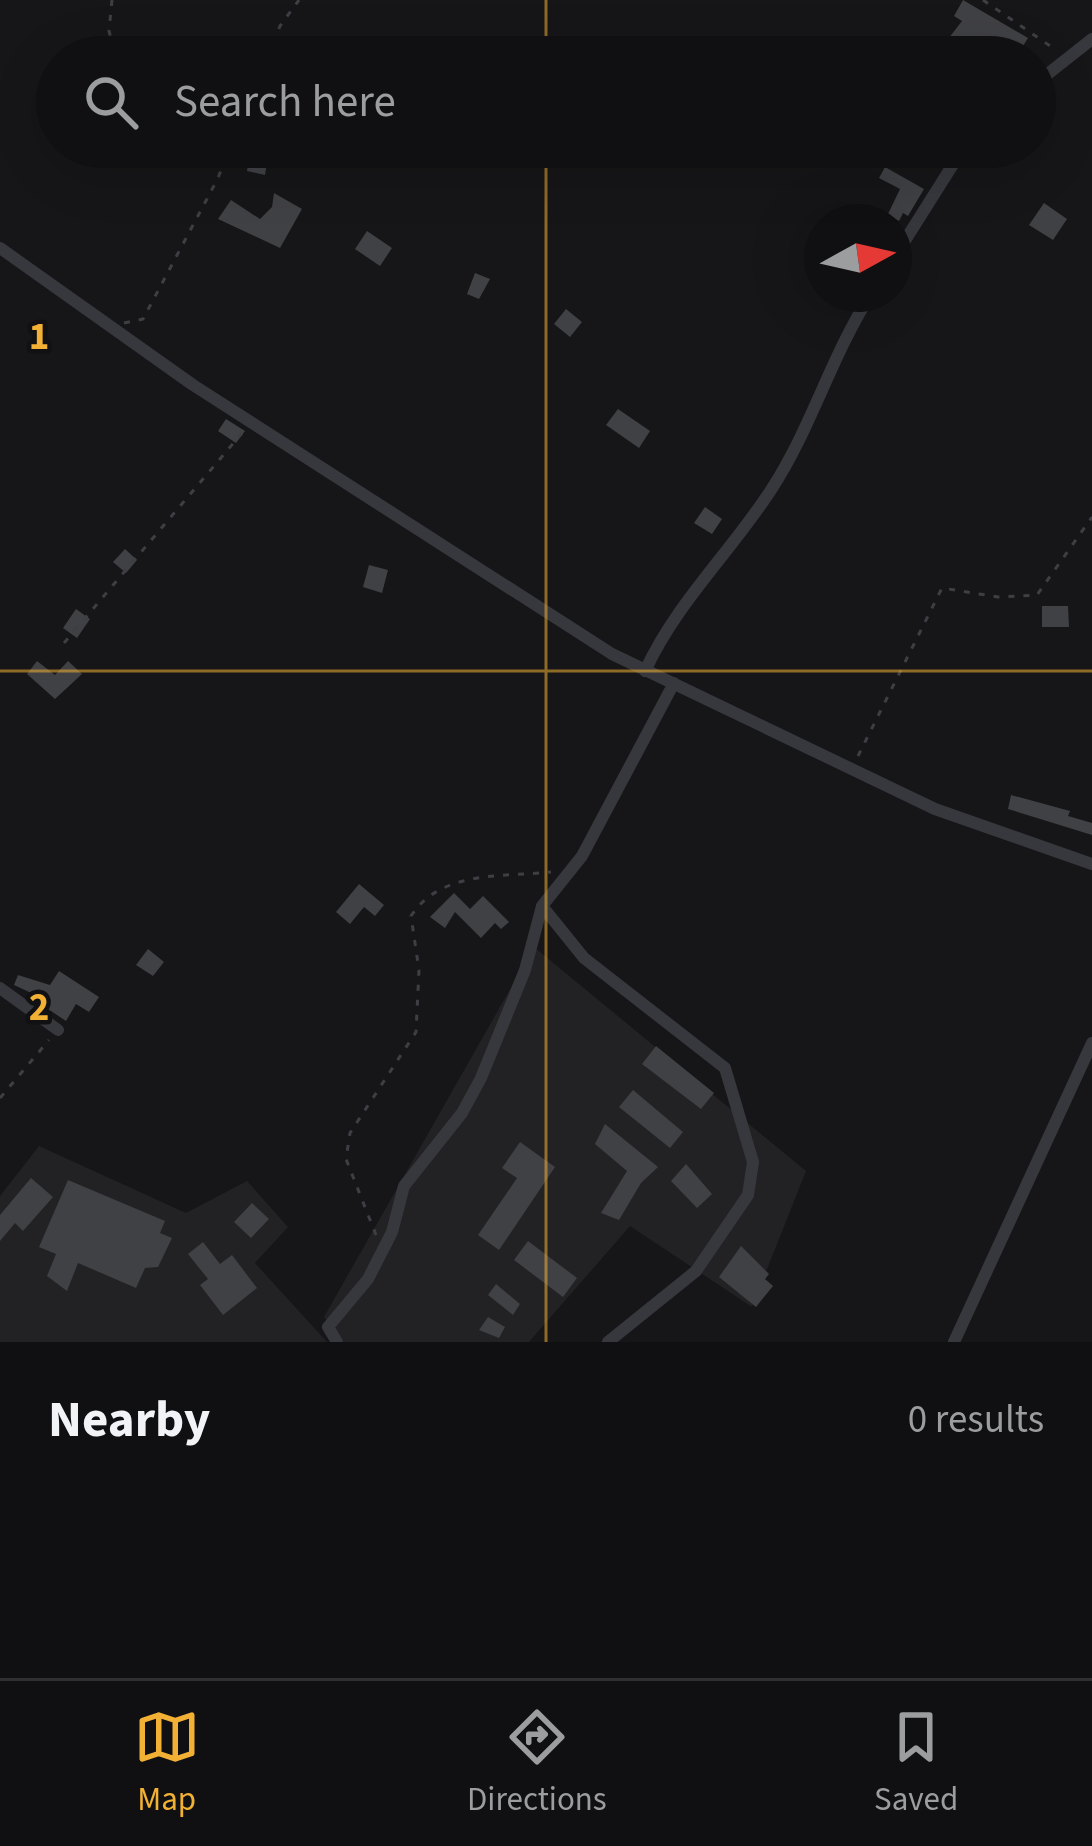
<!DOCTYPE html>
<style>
:root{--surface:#101012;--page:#1e1e20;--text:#f1f3f6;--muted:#9c9d9f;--line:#303032;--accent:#f2b134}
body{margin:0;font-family:"Source Sans 3",sans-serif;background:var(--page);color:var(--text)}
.compass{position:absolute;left:804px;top:204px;width:108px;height:108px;border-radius:50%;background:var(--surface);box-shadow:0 12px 48px #0002;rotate:82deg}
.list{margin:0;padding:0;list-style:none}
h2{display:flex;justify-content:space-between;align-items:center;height:156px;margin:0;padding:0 48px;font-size:51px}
h2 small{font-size:39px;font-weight:400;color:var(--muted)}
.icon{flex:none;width:66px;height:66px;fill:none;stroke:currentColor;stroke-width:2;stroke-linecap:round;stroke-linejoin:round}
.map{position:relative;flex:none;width:1092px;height:1342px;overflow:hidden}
.search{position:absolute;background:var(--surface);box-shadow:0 12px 48px #0002;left:36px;right:36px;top:36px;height:132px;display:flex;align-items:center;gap:30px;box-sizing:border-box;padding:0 42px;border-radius:66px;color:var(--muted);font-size:45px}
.sheet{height:336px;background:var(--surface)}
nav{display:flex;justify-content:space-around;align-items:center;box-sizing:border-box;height:168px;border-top:3px solid var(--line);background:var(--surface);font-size:33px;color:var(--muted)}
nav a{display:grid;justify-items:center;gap:6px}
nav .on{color:var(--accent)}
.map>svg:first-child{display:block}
.built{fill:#222225}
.building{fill:#404145}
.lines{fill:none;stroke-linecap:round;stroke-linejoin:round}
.path{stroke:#3d3f44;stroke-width:3;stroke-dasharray:6 9;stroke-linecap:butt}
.street{stroke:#37383d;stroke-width:12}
.grid{fill:none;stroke:#f2b134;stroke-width:3;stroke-opacity:0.55}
.grid-label{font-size:39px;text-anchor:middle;font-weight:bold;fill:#f2b134;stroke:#111113;stroke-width:9;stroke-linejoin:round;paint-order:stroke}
</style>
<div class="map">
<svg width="1092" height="1342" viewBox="0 0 1092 1342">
<rect width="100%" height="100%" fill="#161618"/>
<path class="built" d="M534 947 806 1171 752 1307 630 1226 529 1342H343L324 1317Z
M39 1146 186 1213 247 1181 288 1227 255 1263 327 1342H0V1196Z"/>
<path class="building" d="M963 0 1028 38 1018 54 1002 44 991 57H962L945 43 962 21 954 16Z
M250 154 268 157 265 175 247 171Z
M885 167 924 189 908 216 903 213 899 221 888 214 900 189 879 178Z
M274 193 302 209 280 248 218 219 231 200 260 219 272 207Z
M1044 203 1067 219 1053 240 1029 225Z
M367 231 392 248 380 266 355 249Z
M475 273 490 279 479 299 467 294Z
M566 309 582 322 570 337 554 324Z
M618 409 650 431 639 448 606 425Z
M226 419 245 431 236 443 218 431Z
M705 507 722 519 712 534 694 523Z
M125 549 137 560 126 573 113 562Z
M369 565 388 570 382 593 363 587Z
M1042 606H1068L1069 627H1042Z
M76 609 90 619 77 638 63 628Z
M37 661 55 675 68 661 82 674 55 699 27 674Z
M1011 795 1070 811 1068 816 1092 823V835L1008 809Z
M359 884 384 905 375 916 364 907 350 924 336 912Z
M454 893 470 909 483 896 509 922 501 929 495 923 481 938 455 912 445 928 430 917Z
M148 949 164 962 153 976 136 965Z
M59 971 99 997 89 1012 76 1004 66 1021 39 1003 42 998 14 985 18 975 50 985Z
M656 1046 714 1093 701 1109 642 1064Z
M633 1090 683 1132 670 1148 619 1107Z
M605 1124 658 1167 641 1183 619 1220 601 1213 627 1171 595 1144Z
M520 1142 555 1167 499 1250 478 1235 517 1178 502 1168Z
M686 1164 712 1194 697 1208 671 1181Z
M31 1178 53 1197 23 1231 15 1223 0 1241V1215Z
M68 1180 165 1221 160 1233 172 1238 158 1267 145 1268 136 1288 78 1263 67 1291 47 1276 56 1254 39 1247Z
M252 1203 269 1219 251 1238 234 1222Z
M528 1241 577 1278 563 1297 514 1260Z
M203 1242 220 1264 232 1255 257 1288 223 1315 200 1285 208 1279 188 1254Z
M741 1246 769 1274 765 1279 773 1286 756 1307 719 1277Z
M496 1284 520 1304 513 1315 488 1295Z
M488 1317 505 1327 499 1338 479 1330Z"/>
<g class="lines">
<path class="path" d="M112 0 109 31 116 57
M983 0 1056 50
M268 57 280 26 299 0
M226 159 233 147
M124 323 143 319 217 180 225 161 213 147
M64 643 242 433
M858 756 942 588 998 597 1037 595 1092 517
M0 1098 49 1040
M376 1235 346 1159 350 1133 416 1032 419 970 411 916C441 870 503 877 551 872"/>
<path class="street" d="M1035 84 1092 39
M0 248 193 385 612 654 935 809 1092 864
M894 258 964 147
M645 671C677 602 730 553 771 490 811 429 831 356 871 294
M0 988 58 1030
M337 1342 328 1327 368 1279 392 1232 404 1186 462 1113 481 1078 525 970 542 906
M608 1342 696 1271 748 1195 753 1162 725 1068 584 958 542 906 582 856 674 683
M954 1342 1092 1043"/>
</g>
<path class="grid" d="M546 0V57M546 147V1342M0 671H1092"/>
<g class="grid-label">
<text x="39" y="349">1</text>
<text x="39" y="1020">2</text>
</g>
</svg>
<svg class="compass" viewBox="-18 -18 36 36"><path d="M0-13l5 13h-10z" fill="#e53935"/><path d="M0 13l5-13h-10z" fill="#9c9d9f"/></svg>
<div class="search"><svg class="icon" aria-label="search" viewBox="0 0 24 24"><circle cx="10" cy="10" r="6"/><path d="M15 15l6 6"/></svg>Search here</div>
</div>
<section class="sheet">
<h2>Nearby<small>0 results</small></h2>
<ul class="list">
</ul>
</section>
<nav>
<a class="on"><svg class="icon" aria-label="map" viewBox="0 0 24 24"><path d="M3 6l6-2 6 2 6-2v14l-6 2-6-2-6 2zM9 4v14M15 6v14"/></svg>Map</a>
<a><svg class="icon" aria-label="directions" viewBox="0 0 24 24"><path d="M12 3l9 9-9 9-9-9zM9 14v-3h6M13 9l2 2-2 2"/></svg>Directions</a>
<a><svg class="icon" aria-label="saved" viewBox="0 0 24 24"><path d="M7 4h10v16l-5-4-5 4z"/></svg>Saved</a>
</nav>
